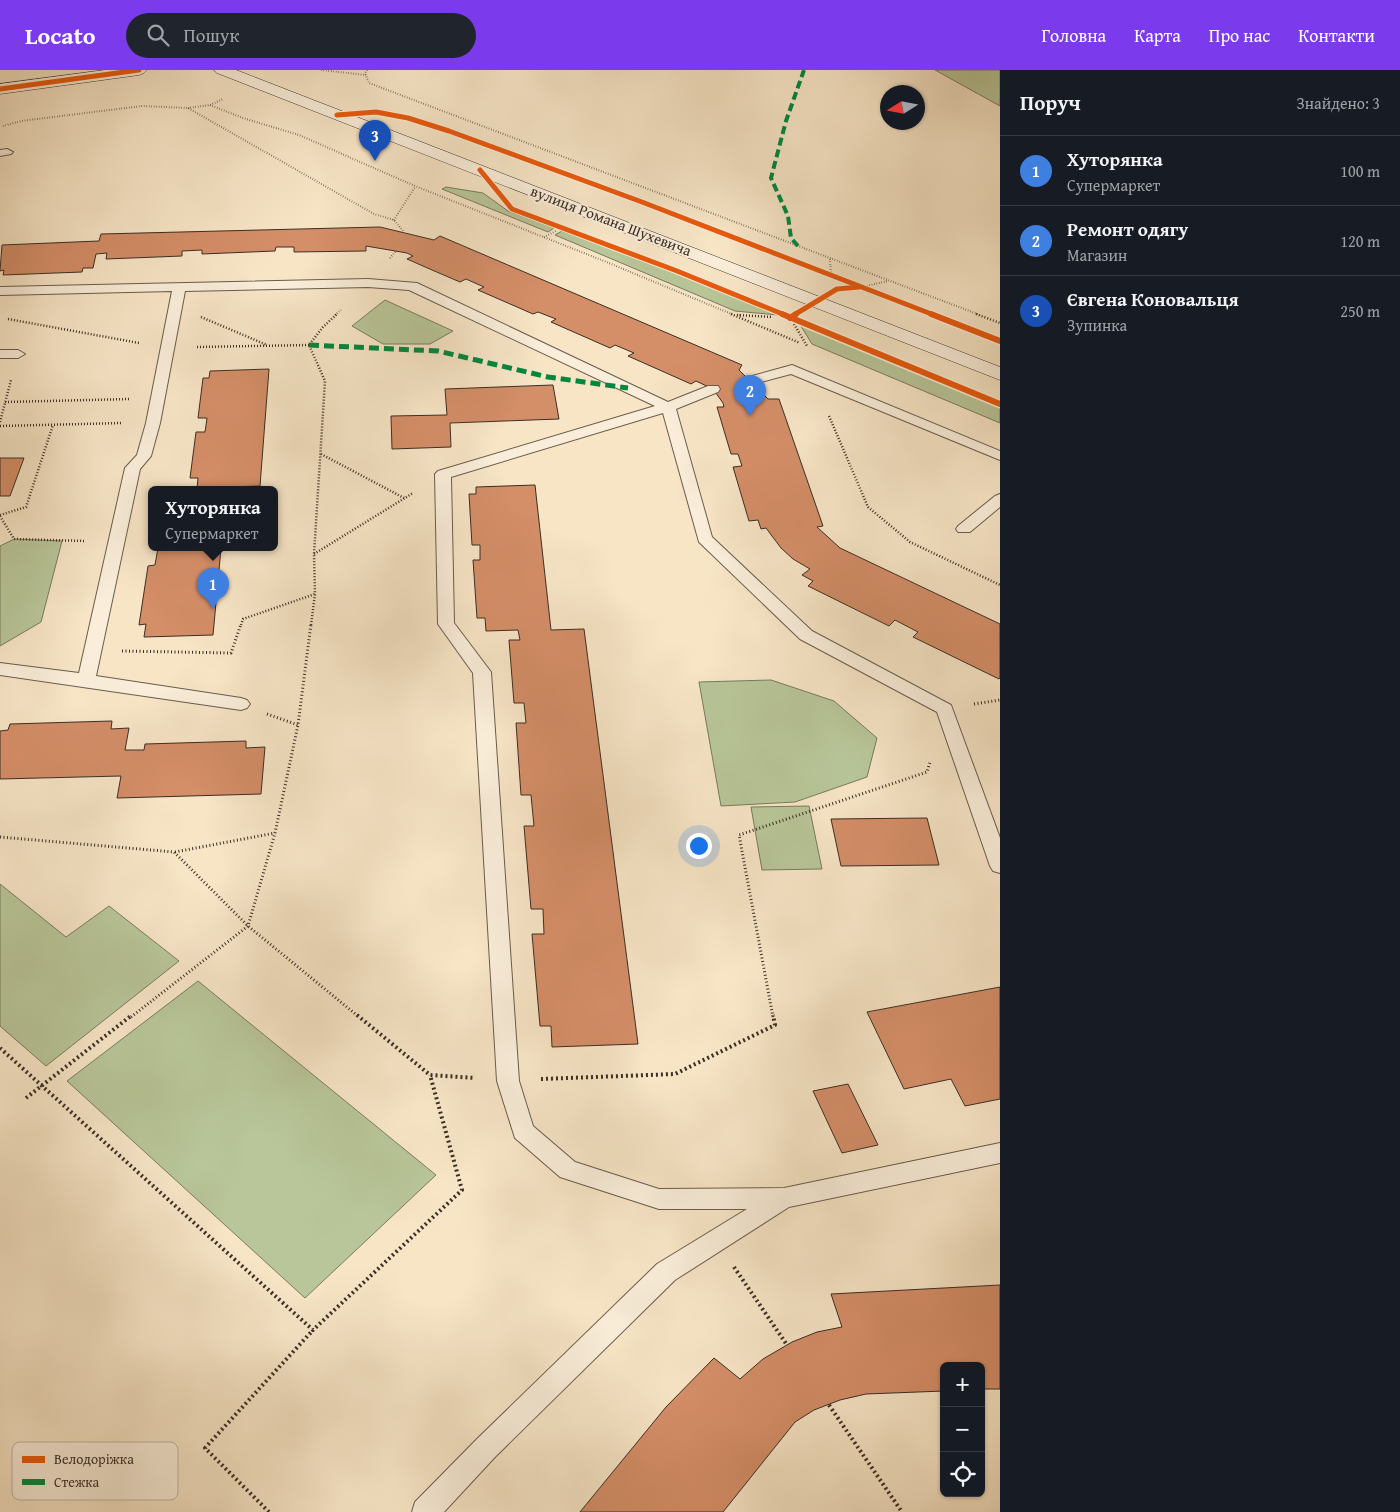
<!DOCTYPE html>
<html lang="uk">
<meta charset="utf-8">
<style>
:root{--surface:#171b24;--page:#20242c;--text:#f1f3f6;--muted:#9ea1a6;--line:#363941;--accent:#7c3aed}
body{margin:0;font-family:"Gentium Book Plus",serif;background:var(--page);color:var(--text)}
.controls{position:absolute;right:15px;bottom:15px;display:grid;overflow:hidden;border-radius:8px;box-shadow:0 1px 4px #0004}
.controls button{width:45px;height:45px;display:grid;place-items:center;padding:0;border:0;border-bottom:1px solid var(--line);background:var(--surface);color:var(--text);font:25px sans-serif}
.compass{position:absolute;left:880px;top:15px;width:45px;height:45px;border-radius:50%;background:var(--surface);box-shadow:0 1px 4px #0004;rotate:259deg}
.you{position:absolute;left:698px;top:775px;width:18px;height:18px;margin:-12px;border:4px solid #fff;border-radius:50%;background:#1a73e8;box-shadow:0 0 0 8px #1a73e833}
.badge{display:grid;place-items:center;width:32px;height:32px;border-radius:50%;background:var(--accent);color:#fff;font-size:16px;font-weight:700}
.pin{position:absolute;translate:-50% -41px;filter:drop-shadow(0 1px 2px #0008)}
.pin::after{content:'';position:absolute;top:26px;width:18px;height:15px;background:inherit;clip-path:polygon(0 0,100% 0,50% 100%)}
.popup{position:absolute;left:148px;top:416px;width:130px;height:65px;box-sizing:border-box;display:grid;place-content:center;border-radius:8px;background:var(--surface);filter:drop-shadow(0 1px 4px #0005);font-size:16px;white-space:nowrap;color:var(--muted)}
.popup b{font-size:19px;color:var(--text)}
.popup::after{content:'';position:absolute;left:50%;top:100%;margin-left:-10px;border:10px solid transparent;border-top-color:var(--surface)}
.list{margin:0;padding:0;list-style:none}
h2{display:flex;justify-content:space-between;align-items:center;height:65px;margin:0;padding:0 20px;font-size:21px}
h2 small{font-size:16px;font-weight:400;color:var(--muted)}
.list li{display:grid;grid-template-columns:32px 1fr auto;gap:15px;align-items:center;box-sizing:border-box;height:70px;padding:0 20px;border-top:1px solid var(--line)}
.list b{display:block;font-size:19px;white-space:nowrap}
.list p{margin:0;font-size:16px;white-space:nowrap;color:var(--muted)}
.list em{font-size:16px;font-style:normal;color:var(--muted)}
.icon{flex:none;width:28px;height:28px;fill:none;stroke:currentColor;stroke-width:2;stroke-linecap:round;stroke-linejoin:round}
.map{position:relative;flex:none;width:1000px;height:1442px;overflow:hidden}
header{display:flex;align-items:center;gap:30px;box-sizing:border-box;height:70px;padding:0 25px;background:var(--accent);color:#fff}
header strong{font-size:24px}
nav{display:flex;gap:28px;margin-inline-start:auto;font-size:18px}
.search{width:350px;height:45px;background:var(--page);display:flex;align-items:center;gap:12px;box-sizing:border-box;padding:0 18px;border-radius:28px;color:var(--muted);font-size:19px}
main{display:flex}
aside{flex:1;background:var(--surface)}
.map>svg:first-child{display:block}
.green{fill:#b8c699;stroke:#797a5f}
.building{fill:#d48e68;stroke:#3a2e25}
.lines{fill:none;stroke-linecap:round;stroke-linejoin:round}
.lane-casing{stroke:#695c4d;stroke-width:2}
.secondary-casing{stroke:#3a2e25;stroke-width:1}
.path-far3{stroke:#3a2e25;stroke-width:2;stroke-dasharray:0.5 2;stroke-linecap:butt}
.path-far2{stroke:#3a2e25;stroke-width:2.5;stroke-dasharray:1 2;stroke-linecap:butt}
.path-far1{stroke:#3a2e25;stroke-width:3;stroke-dasharray:1 2.5;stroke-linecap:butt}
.path{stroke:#3a2e25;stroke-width:4;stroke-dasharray:2 3;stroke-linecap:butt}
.lane{fill:#faeeda;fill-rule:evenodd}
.secondary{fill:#faeeda;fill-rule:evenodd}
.quiet-far1{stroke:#00873e;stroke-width:4;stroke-dasharray:8 4;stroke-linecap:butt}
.quiet{stroke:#00873e;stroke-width:5;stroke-dasharray:10 5;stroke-linecap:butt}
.cycleway-far1-casing{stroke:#faeeda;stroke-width:7}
.cycleway-casing{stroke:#faeeda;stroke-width:9}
.cycleway-far1{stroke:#e8590c;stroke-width:5}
.cycleway{stroke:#e8590c;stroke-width:6}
.labels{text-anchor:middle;stroke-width:4;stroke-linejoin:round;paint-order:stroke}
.far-street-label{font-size:15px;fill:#3a2e25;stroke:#faeeda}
.key{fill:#faeeda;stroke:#c0b4a4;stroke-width:1}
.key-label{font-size:14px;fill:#3a2e25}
</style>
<header>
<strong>Locato</strong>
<div class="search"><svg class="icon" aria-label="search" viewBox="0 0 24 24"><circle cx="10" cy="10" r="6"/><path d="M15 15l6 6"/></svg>Пошук</div>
<nav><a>Головна</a><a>Карта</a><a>Про нас</a><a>Контакти</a></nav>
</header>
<main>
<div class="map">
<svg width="1000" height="1442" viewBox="0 0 1000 1442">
<rect width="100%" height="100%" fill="#f7e5c6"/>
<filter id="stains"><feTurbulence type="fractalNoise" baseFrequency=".004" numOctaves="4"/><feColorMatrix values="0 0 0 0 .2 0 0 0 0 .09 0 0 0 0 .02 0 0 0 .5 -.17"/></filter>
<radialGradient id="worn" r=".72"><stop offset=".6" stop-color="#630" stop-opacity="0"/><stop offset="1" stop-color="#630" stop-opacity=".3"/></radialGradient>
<path class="green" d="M935 0H1000V36Z
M446 117 483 123 508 141 554 158 548 162 442 119Z
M562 161 673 202 778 245 735 241 555 165Z
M385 230 453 261 430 274H383L352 256Z
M799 253 1000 337V353L812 274Z
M14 469 62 471 41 552 0 576V476Z
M771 610 834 631 877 668 867 707 795 732 721 736 699 612Z
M809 736 822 799 762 800 751 737Z
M0 814 66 867 109 836 179 891 46 996 0 956Z
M198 911 436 1105 305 1228 67 1011Z"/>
<path class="building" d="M380 157 434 170 440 166 742 295 739 300 768 329H779L823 456 817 457 840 478 1000 554V608L999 609 913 567 918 562 895 550 889 556 808 516 813 511 802 505 810 499 793 489 781 478 766 458 761 459 758 450 749 451 733 397 742 396 738 384H731L717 337H724L723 333 713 319 696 311 691 314 628 286 634 283 615 275 610 278 551 252 556 249 538 242 533 244 478 220 484 217 466 209 460 212 432 200 407 189 413 186 407 183 366 176V181L294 182V177H276L275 181 202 184V180L182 181V186L106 189 107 183 96 184 93 198H83L82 202 3 205 4 200 0 201 2 175 99 171 101 164Z
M269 299 260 416 227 417V420H166L197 419 198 408H190L196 362H205L207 348H198L203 308H209L210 301Z
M553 315 559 349 450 353 451 377 392 379 391 346 447 345 445 319Z
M0 388H24L10 426H0Z
M535 415 551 560 584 559 638 974 552 977 551 956H540L532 864H544L543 839H531L524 756H534L531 725H521L516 653H526L524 633H514L509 570H520L518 560 486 561 485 548H477L473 490H480V475H472L469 424H476V417Z
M158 478H221L213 565 144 567 146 554 139 555 148 496 155 495Z
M112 651 111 659 129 658 125 680H144L145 674 246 671V678L265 677 261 724 117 728 121 706 0 709V661L8 660 10 654Z
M927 748 939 795 841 796 831 749Z
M1000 917V1029L965 1036 951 1009 904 1019 867 942Z
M848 1014 878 1075 842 1083 813 1021Z
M1000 1215V1319H981V1296H944V1321L866 1324 840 1330 814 1340 795 1352 723 1442H580L666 1337 714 1288 740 1309 763 1289 792 1272 817 1262 842 1257 831 1224Z"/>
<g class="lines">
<g class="lane-casing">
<path id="lane" d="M7 79 13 82 11 84 0 86V80Z
M368 209 417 213 668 332 708 316H718L720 319 718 322 676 339 712 467 812 561 951 635 1000 768V803L993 801 990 796 937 642 800 569 699 472 663 343 451 407 454 553 491 602 519 1011 533 1056 575 1092 659 1119 784 1118 1000 1073V1093L789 1137 675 1210 495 1387 444 1442H412L415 1432 477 1369 657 1194 747 1139H659L560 1107 515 1068 497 1011 473 603 438 554 435 404 438 401 655 336 409 220 368 217 185 221 160 353 151 386 140 399 96 606 241 628 247 630 250 634 247 638 241 640 0 605V593L79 603 125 398 137 385 146 353 172 221 0 225V217Z
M0 280H18L25 284 18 288H0Z
M792 295 1000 381V390L791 304 750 315 743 311 745 308Z
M1000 424V437L970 462H958L956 459 958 456 995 426Z"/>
</g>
<g class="secondary-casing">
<path id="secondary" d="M105 0H147L144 3 139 5 0 24V14Z
M214 0H236L1000 297V310L217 3Z"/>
</g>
<path class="path-far3" d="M321 0 366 5
M367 0 365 3 369 13 980 245
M210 35 243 48 299 65 415 116 604 191 734 245
M188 38 210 35 223 29
M3 56 21 51 142 36 188 38 374 144 394 150 404 162
M394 150 415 117
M544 167 556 161
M390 188 396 181
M830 189 831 205
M862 217 888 211
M335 245 341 240
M737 245H742"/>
<path class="path-far2" d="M731 244 800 273
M976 244 1000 253
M737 245 773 247
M201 247 267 275
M8 249 139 273
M794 254 807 276
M197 277 309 275
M5 332 130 329
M829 346 868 437 910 472 1000 515
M0 352 11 310
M0 356 122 353
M321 384 404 428
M0 445 26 437 53 355
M0 446 14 469 86 471
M314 484 413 423
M241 555 243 549 315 524
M311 555 315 524 314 484 325 311 309 275 323 257 337 244"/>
<path class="path-far1" d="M122 581 231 583 241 554
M974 634 1000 630
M267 644 298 655
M0 767 174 782 248 856 359 947
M175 782 275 763
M131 947 248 856 275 763 298 655 311 554
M773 947 739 765 927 702 930 692"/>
<path class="path" d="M357 945 430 1005 475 1008
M0 978 313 1260 462 1120 430 1005
M541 1009 675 1004 775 955 773 945
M26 1028 132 945
M734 1197 787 1275
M829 1335 902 1442
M269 1442 205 1378 313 1260"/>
<use href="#lane" class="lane"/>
<use href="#secondary" class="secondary"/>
<path class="quiet-far1" d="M798 176 791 168 788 146 771 108 786 51 804 0"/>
<path class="quiet" d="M309 275 438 281 548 307 628 318"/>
<g class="cycleway-far1-casing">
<path id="cycleway-far1" d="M0 19 139 0
M337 45 376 42 408 48 449 61 642 132 934 245
M480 100 512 139 677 201 785 245
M794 245 837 219 859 217"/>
</g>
<g class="cycleway-casing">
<path id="cycleway" d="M782 244 1000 334
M931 244 1000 271
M790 248 796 244"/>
</g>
<use href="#cycleway-far1" class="cycleway-far1"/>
<use href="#cycleway" class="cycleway"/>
</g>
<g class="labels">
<g class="far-street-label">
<text transform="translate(611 151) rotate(21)" y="5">вулиця Романа Шухевича</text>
</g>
</g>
<rect x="12" y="1372" width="166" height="58" rx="8" class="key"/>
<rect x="22" y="1386" width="23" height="7" fill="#e8590c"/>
<rect x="22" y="1409" width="23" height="6" fill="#00873e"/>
<g class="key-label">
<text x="54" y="1394">Велодоріжка</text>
<text x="54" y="1417">Стежка</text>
</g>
<rect width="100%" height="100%" filter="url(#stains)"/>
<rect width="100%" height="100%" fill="url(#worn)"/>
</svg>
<div class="controls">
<button>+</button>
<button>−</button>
<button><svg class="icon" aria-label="locate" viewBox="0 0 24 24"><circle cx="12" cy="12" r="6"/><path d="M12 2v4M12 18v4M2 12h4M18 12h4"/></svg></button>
</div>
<svg class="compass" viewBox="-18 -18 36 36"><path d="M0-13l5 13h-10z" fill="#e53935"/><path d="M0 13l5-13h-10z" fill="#9ea1a6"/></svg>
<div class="you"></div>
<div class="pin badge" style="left:213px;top:539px;background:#3f7fe0">1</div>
<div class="popup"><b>Хуторянка</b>Супермаркет</div>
<div class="pin badge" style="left:750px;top:346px;background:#3f7fe0">2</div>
<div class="pin badge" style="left:375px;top:91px;background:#1a4fb4">3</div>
</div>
<aside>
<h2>Поруч<small>Знайдено: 3</small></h2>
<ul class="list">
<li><span class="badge" style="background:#3f7fe0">1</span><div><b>Хуторянка</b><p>Супермаркет</p></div><em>100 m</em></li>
<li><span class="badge" style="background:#3f7fe0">2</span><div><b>Ремонт одягу</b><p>Магазин</p></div><em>120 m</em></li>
<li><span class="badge" style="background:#1a4fb4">3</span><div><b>Євгена Коновальця</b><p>Зупинка</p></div><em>250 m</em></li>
</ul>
</aside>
</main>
